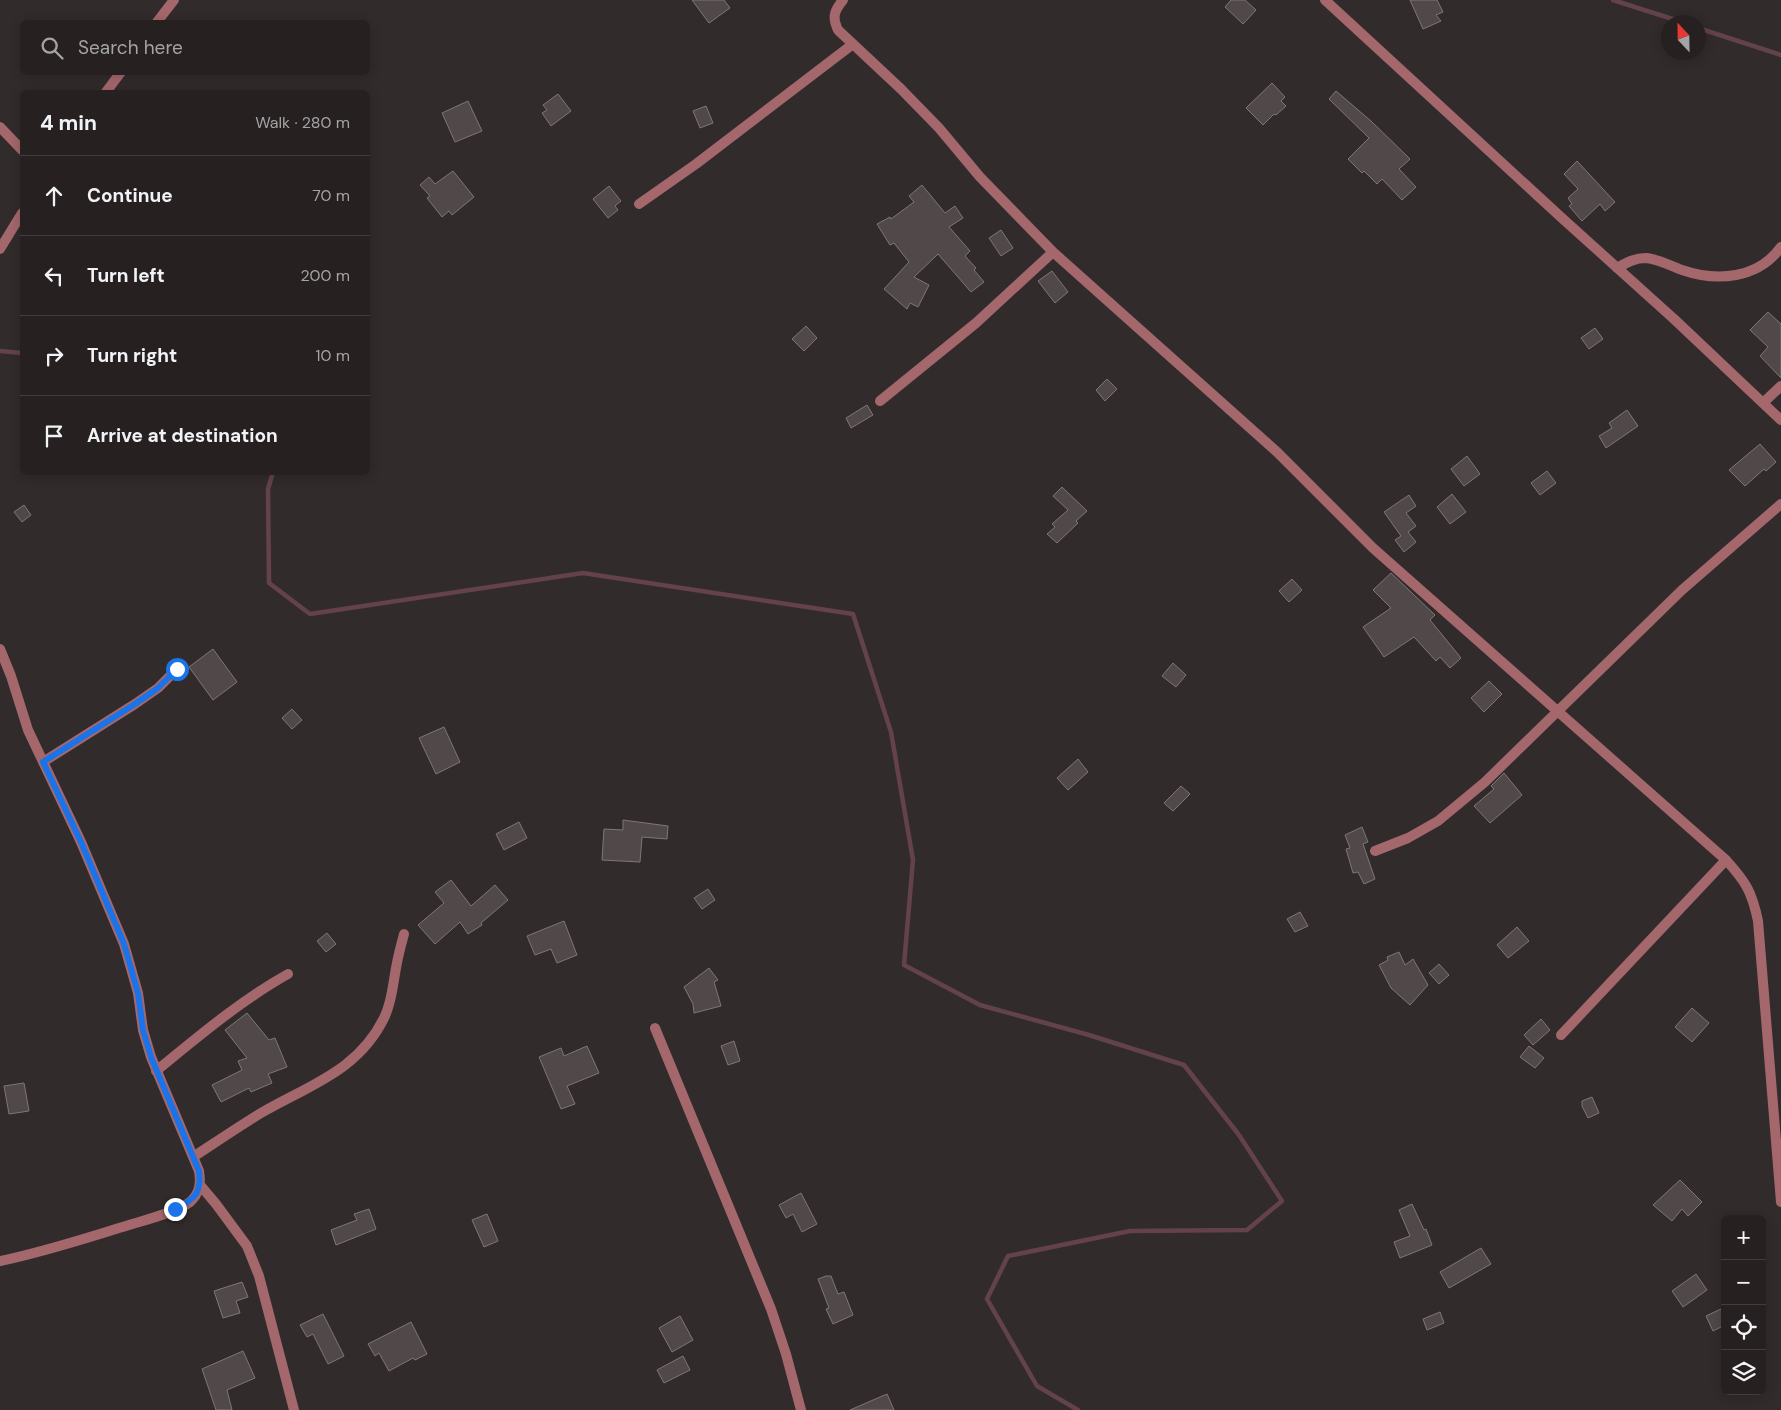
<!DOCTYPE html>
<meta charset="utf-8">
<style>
:root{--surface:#262021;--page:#322d2e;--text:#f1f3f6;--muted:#a4a3a5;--line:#423e3f}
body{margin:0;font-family:"DM Sans",sans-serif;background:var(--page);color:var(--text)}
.controls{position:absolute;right:15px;bottom:15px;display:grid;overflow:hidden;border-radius:8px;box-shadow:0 2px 12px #0003}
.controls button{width:45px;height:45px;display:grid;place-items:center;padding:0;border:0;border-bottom:1px solid var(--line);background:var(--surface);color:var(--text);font:25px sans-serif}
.compass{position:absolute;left:1661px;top:15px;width:45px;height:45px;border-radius:50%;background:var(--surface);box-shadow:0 2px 12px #0003;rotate:338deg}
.stop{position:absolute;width:15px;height:15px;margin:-11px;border:4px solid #1a73e8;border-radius:50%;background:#fff}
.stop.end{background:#1a73e8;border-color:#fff;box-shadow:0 1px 5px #0008}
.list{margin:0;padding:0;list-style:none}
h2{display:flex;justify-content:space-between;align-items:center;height:65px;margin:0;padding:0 20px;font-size:21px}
h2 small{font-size:16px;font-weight:400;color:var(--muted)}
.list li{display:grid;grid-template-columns:32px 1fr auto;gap:15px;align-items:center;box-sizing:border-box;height:80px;padding:0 20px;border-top:1px solid var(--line)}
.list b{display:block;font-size:19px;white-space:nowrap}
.list em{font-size:16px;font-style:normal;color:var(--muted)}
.icon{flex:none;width:28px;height:28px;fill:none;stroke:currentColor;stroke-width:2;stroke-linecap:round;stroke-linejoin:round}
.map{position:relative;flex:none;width:1781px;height:1410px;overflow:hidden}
.search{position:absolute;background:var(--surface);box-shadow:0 2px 12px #0003;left:20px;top:20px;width:350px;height:55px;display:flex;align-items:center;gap:12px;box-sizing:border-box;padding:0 18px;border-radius:8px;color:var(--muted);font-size:19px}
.panel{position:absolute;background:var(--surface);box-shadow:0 2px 12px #0003;left:20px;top:90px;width:350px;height:385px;border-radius:8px}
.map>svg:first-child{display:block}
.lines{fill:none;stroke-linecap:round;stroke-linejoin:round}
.stream{stroke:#634349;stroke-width:4.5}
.building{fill:#514949;stroke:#7f7676}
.minor{stroke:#a4676c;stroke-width:10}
.route{stroke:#1a73e8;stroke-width:6}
</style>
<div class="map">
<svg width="1781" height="1410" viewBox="0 0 1781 1410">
<rect width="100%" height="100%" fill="#322b2c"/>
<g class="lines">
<path class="stream" d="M1613 0 1682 22
M1698 28 1781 55
M0 351 22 353
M273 472 268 489 269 583 310 614 583 573 853 614 891 732 913 860 904 965 980 1005 1089 1035 1184 1065 1239 1135 1282 1201 1247 1230 1130 1231 1008 1256 987 1299 1037 1386 1078 1410"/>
</g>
<path class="building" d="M692 0H724L730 8 709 23Z
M1231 0H1245L1256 10 1243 24 1225 7Z
M1410 0H1437L1443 12 1436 15 1441 21 1423 29Z
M1272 83 1285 97 1281 101 1286 106 1276 115 1274 114 1263 125 1246 108Z
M1336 91 1372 122 1410 159 1399 169 1416 187 1402 200 1382 179 1377 184 1364 171 1362 173 1348 159 1369 138 1329 99Z
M558 94 571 111 551 126 542 113 547 110 543 105Z
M468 101 482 131 455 142 442 113Z
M706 106 713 123 700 128 693 111Z
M1577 161 1615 202 1605 211 1600 204 1582 221 1569 206 1572 204 1568 198 1578 189 1564 174Z
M453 171 474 197 452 215 449 211 442 217 427 198 430 196 420 185 429 177 435 184Z
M922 185 945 213 955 206 963 218 949 227 970 251 965 256 976 268 974 270 984 282 971 292 938 254 914 277 929 285 918 307 910 303 907 309 884 289 909 262 894 243 890 245 877 224 890 217 891 219 914 202 909 196Z
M609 186 621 201 615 206 618 210 608 218 593 199Z
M1001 230 1013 248 1001 256 989 238Z
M1052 271 1068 292 1055 303 1038 281Z
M1768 312 1781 324V378L1760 356 1768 347 1750 330Z
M806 326 817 338 804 351 792 339Z
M1595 328 1603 339 1589 349 1581 338Z
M1107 379 1117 389 1105 401 1096 390Z
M867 405 873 415 851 428 846 418Z
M1627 410 1638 426 1606 448 1599 436 1612 428 1609 423Z
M1760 444 1776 462 1766 471 1764 469 1745 486 1729 470Z
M1467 456 1480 474 1464 486 1451 469Z
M1547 471 1556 483 1540 495 1531 483Z
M1062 487 1087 511 1076 521 1078 523 1057 543 1047 534 1055 527 1052 524 1068 510 1053 496Z
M1452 494 1466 512 1450 524 1437 507Z
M1409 495 1416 506 1406 513 1416 526 1408 532 1416 542 1404 552 1395 540 1401 536 1384 512Z
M24 505 31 515 22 522 14 512Z
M1391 573 1435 615 1430 620 1461 658 1450 668 1440 657 1436 661 1414 637 1384 657 1363 627 1391 608 1373 590Z
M1292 579 1302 590 1289 602 1279 591Z
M213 649 237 682 213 700 189 667Z
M1173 663 1186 675 1176 687 1162 676Z
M1489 681 1502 694 1484 712 1471 698Z
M292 709 302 720 292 729 282 718Z
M444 727 460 762 436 774 419 738Z
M1078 759 1088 772 1068 790 1057 778Z
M1504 773 1522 795 1490 823 1474 806 1494 789 1491 786Z
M1181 786 1190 794 1173 811 1164 803Z
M623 820 668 826 667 839 642 837 640 862 602 860 604 829 623 830Z
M519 822 527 838 504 850 496 834Z
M1362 827 1368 842 1363 844 1375 879 1364 884 1358 872 1353 873 1346 849 1350 848 1345 835Z
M451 880 471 906 495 885 508 900 481 923 482 925 468 934 460 922 435 944 418 925 444 903 435 892Z
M708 889 715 900 702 909 694 898Z
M1300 912 1308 926 1295 932 1287 919Z
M564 921 577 955 557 963 551 949 535 955 527 936Z
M1517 927 1529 941 1508 958 1497 945Z
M327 933 336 944 326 952 317 941Z
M1399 952 1405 965 1413 959 1428 985 1410 1005 1391 988 1379 965 1388 960 1387 957Z
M1439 964 1449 975 1439 984 1429 973Z
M709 968 718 980 714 982 721 1006 694 1013 693 1004 684 987Z
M1692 1008 1709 1023 1692 1042 1675 1027Z
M247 1013 269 1040 275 1038 287 1067 268 1074 272 1083 251 1092 249 1088 221 1102 212 1085 242 1070 238 1061 247 1058 225 1030Z
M1541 1019 1550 1030 1533 1045 1524 1035Z
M734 1041 740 1061 728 1065 721 1046Z
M587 1046 599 1073 567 1086 575 1104 561 1109 539 1057 561 1048 564 1056Z
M1529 1046 1544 1058 1535 1068 1520 1057Z
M24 1083 29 1111 9 1114 4 1086Z
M1592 1097 1599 1113 1588 1118 1582 1106V1101Z
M1680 1180 1702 1202 1688 1216 1682 1209 1672 1221 1653 1205Z
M801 1193 817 1224 802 1232 793 1214 786 1218 779 1205Z
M1412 1204 1424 1230 1426 1229 1432 1245 1400 1258 1394 1242 1410 1236 1399 1210Z
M369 1209 376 1229 336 1245 331 1230 357 1220 354 1214Z
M487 1214 498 1241 484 1247 472 1220Z
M1481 1248 1491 1264 1449 1288 1440 1272Z
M1696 1274 1707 1290 1683 1307 1672 1291Z
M826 1276H831L838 1294 844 1292 853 1315 833 1324 826 1309 829 1308 818 1279Z
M242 1282 248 1297 236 1301 240 1313 223 1318 214 1291Z
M1725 1307V1325L1713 1331 1706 1316Z
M1440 1312 1444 1323 1427 1330 1423 1319Z
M323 1314 344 1356 328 1364 313 1334 307 1337 300 1325Z
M680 1316 693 1340 672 1352 659 1328Z
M411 1322 427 1354 415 1360 413 1358 389 1371 379 1353 375 1356 368 1344Z
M243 1351 255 1378 227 1390 232 1410H216L202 1369Z
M683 1356 690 1370 664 1383 657 1370Z
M887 1394 894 1410H850Z"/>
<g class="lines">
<path class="minor" d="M843 0C834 11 832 17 838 30L901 89 939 128 980 177 1053 252 1277 452 1373 548 1726 860C1746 882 1752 892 1758 921L1781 1202
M1325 0 1563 219 1674 319 1781 420
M157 22 174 0
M106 92 121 72
M0 127 22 150
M639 204 696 164 853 44
M0 249 22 213
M1617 268C1626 263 1634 258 1646 258 1658 259 1671 266 1682 270 1717 282 1758 279 1781 247
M880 401 976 323 1053 252
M1763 403 1781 386
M0 649 11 676 28 730 81 842 124 944 138 993 143 1030 151 1057 199 1171C201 1183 200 1193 190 1202 177 1212 145 1220 129 1225 86 1238 44 1252 0 1261
M43 762 135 704 158 688 177 669
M1375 851 1408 838 1438 821 1485 782 1682 590 1781 504
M655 1028 771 1309 786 1354 801 1410
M1561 1035 1726 860
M156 1071C199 1036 240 1001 288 974
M193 1157C216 1142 238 1127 261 1113 309 1085 359 1071 385 1016 392 1001 393 984 396 968 398 956 401 945 404 934
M200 1185 216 1204 247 1246 259 1276 294 1410"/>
</g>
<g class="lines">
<path class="route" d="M175 1209C194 1200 202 1193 199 1171L151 1057 143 1030 138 993 124 944 81 842 43 762 135 704 158 688 177 669"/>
</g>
</svg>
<div class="controls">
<button>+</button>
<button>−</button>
<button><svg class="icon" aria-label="locate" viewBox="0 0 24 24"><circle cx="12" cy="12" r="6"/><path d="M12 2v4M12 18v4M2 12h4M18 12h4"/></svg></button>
<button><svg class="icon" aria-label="layers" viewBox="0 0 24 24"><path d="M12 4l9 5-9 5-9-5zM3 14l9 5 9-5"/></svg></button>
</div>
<svg class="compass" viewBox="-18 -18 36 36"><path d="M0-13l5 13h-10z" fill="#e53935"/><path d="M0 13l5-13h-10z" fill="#a4a3a5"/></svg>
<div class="stop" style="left:177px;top:669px"></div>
<div class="stop end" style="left:175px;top:1209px"></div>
<div class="search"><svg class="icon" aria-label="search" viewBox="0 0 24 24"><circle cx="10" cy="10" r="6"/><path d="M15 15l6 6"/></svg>Search here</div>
<section class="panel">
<h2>4 min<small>Walk · 280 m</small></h2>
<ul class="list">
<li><svg class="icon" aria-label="ahead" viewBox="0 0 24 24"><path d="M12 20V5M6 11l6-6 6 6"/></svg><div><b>Continue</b></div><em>70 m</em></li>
<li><svg class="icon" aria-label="left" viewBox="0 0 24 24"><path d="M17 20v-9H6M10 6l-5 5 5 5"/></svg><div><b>Turn left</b></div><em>200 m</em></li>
<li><svg class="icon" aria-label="right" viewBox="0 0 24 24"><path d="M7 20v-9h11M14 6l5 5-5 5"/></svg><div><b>Turn right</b></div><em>10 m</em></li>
<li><svg class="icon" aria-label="arrive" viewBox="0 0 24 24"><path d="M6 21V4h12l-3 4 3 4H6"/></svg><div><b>Arrive at destination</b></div></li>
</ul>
</section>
</div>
